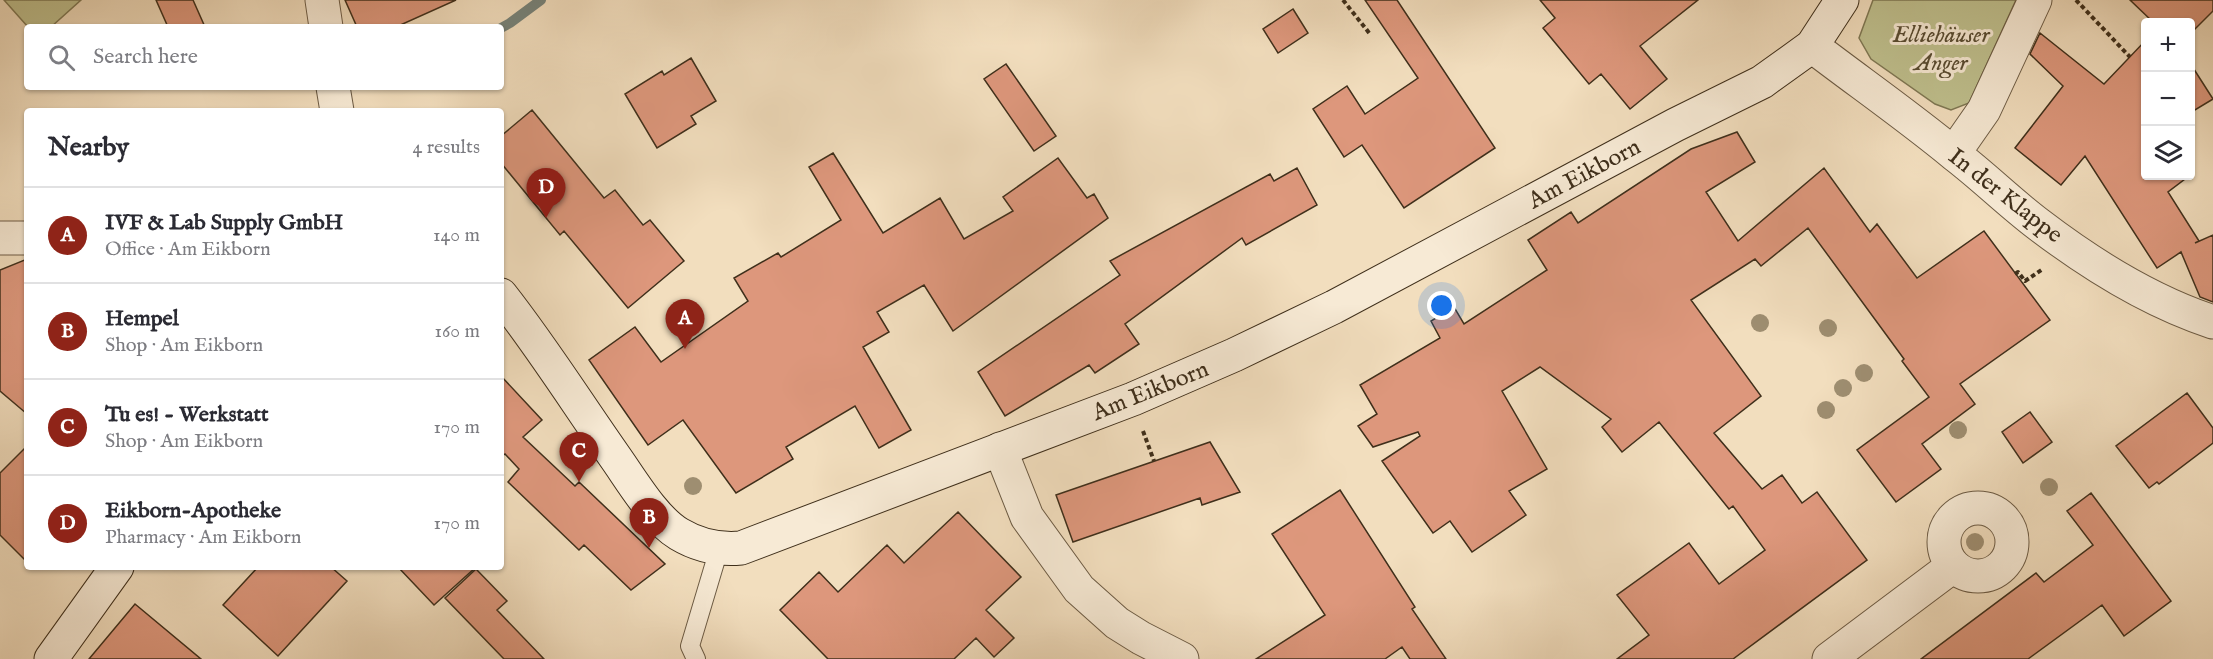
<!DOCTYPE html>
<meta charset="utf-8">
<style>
:root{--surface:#fff;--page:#f2f2f3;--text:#2b2b33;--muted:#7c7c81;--line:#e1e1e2;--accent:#8f2418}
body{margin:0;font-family:"IM FELL English",serif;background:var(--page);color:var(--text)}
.controls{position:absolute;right:18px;top:18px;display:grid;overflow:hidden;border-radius:6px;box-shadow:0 2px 4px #0004}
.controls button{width:54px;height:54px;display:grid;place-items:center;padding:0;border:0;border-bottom:2px solid var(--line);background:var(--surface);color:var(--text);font:30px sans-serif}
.you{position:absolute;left:1442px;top:306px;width:21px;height:21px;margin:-15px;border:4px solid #fff;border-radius:50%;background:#1a73e8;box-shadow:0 0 0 9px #1a73e833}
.badge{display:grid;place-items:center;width:39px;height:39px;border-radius:50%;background:var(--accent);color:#fff;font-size:20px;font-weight:700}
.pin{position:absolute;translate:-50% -50px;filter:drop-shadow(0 2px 3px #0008)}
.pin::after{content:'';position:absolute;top:32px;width:21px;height:18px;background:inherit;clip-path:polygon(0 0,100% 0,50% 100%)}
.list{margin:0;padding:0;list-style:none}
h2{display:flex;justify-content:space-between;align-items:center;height:78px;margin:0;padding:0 24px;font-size:26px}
h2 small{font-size:20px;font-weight:400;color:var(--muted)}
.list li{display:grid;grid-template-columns:39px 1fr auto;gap:18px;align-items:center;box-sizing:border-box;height:96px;padding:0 24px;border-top:2px solid var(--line)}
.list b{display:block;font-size:22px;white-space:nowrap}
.list p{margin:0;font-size:20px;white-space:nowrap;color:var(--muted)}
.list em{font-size:20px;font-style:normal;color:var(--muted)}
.icon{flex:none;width:33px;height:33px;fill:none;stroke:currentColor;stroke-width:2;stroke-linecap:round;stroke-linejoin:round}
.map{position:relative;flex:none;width:2213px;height:659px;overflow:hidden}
.search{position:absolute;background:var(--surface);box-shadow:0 2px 4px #0004;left:24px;top:24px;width:480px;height:66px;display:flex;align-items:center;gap:15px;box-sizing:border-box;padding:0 21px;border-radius:6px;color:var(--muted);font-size:22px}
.panel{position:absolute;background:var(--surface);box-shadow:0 2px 4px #0004;left:24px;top:108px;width:480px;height:462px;border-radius:6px}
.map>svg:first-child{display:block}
.green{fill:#bfc08e;stroke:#7f7854;stroke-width:1.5}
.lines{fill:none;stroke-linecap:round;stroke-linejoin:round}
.stream{stroke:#77837a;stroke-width:10}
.building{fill:#dd977c;stroke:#3f2f1b;stroke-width:1.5}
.lane-casing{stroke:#6c5b44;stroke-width:20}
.street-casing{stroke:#6c5b44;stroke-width:35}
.secondary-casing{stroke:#3f2f1b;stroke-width:35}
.path{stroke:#3f2f1b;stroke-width:4;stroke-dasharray:4.5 3;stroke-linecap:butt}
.lane{stroke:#f7ead5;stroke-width:18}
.street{stroke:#f7ead5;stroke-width:33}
.secondary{stroke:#f7ead5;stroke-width:33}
.tree{fill:#9e8e71}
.labels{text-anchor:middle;stroke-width:6;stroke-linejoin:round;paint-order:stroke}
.park-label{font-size:24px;font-style:italic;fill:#594c32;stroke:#f7ead5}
.street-label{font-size:24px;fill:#3f2f1b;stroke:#f7ead5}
</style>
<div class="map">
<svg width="2213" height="659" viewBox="0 0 2213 659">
<rect width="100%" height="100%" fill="#f2debe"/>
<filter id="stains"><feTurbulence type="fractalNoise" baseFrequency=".00333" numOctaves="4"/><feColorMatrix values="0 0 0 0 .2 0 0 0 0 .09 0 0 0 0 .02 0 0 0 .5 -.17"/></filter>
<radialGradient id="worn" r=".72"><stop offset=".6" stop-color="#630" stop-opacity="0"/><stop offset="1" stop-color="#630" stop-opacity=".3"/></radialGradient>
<path class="green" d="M4 0H81L51 27H28Z
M1873 0H2016L1969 103 1951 110 1935 104 1871 59 1859 38Z"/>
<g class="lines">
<path class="stream" d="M501 28 510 23 541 0"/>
</g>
<path class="building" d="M156 0H193L205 27H168Z
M345 0H456L396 27H357Z
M1365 0H1397L1495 148 1404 208 1362 145 1344 157 1313 109 1347 86 1365 114 1418 78Z
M1540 0H1698L1640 46 1667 79 1630 109 1601 74 1589 84 1543 28 1555 18Z
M2130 0H2213V11L2190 34V22H2153Z
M1293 9 1308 33 1278 53 1263 29Z
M2040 33 2104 84 2145 41V176H2189L2168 192 2199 241 2195 243 2213 235V302L2200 297 2181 252 2157 268 2085 156 2061 185 2015 148 2063 86 2030 54Z
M691 58 716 101 691 116 696 124 657 148 625 94 662 71 664 75Z
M2190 63 2213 99 2190 113Z
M1006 64 1056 136 1034 151 984 79Z
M532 110 604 198 615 190 643 225 650 220 684 261 628 308 564 231 560 235 501 163V136Z
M1737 132 1755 162 1706 192 1738 241 1824 168 1870 232 1877 224 1917 278 1984 231 2050 320 1960 384 1975 404 1922 444 1941 469 1896 502 1857 450 1929 397 1902 361 1904 359 1808 228 1761 266 1755 259 1691 300 1761 396 1714 433 1762 489 1782 475 1802 503 1817 492 1867 560 1733 659H1617L1649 635 1617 595 1689 543 1719 584 1765 550 1733 506 1729 509 1659 422 1622 452 1602 427 1611 419 1540 367 1502 391 1547 469 1509 491 1526 515 1472 552 1450 521 1433 533 1382 461 1420 436 1418 432 1373 447 1358 426 1377 414 1360 385 1440 338 1431 321 1454 307 1464 324 1547 270 1528 240 1571 212 1578 223 1691 149Z
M833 153 883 233 940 198 964 239 1013 211 1003 197 1058 158 1087 198 1094 194 1108 218 953 331 924 285 877 312 889 332 863 347 911 430 879 448 855 406 786 447 793 459 736 493 683 420 648 445 589 360 635 327 661 362 748 301 734 278 778 253 781 257 841 220 809 167Z
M1297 168 1317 205 1246 245 1242 238 1125 324 1139 344 1095 373 1089 365 1005 416 978 372 1120 275 1110 261 1270 174 1274 181Z
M27 259V414L0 391V270Z
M501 376 542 420 523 437 575 486 579 482 665 564 631 590 584 545 579 550 508 482 519 469 505 454 501 457Z
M2187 393 2213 428V443L2159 484 2157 482 2149 488 2116 446Z
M2030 412 2052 442 2023 463 2002 432Z
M1210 442 1240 492 1202 505 1200 498 1073 542 1056 495Z
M27 446V562L0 535V473Z
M1340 490 1415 607 1412 609 1446 659H1410L1402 647 1385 659H1256L1325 615 1272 534Z
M2091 493 2171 601 2124 636 2102 605 2028 659H1921L2036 573 2044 582 2093 545 2067 511Z
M958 512 1021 577 986 610 1014 638 994 657 976 638 954 659H828L780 610 819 572 838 592 887 545 904 563Z
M258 567H331L347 581 278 656 223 605Z
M398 567H476L434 605Z
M476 569 507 601 497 610 544 659H504L445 598Z
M135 604 201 659H89Z"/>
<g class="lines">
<g class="lane-casing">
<path id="lane" d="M696 659 690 646 719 549"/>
</g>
<g class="street-casing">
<path id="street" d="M322 0 326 27
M1812 46C1859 82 1908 116 1954 154 1983 176 2009 202 2038 224 2089 263 2152 302 2213 322
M333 87 337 111
M1954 153 1984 110 2035 0
M0 238H27
M1000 449 1027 517 1079 589 1117 623 1141 638 1182 659
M1944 542a34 34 0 1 1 68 0a34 34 0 1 1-68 0Z
M1829 659 1953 566"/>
</g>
<g class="secondary-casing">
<path id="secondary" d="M501 295C542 347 577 403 615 457 632 481 654 519 679 534 699 546 719 550 741 548L1133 399 1234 355 1334 307 1675 125 1762 82 1812 46 1842 0
M51 659 117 567"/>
</g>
<path class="path" d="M1343 0 1370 34
M2076 0 2130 57
M2015 274 2018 272 2025 281 2043 269
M1143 431 1154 461"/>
<use href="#lane" class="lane"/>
<use href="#street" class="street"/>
<use href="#secondary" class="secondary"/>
</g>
<g class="tree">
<circle cx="1760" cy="323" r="9"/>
<circle cx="1828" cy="328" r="9"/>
<circle cx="1864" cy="373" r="9"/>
<circle cx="1843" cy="388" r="9"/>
<circle cx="1826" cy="410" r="9"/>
<circle cx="1958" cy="430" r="9"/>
<circle cx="693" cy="486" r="9"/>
<circle cx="2049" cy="487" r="9"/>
<circle cx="1975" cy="542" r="9"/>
</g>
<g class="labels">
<g class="park-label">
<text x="1941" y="42">Elliehäuser<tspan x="1941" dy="28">Anger</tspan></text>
</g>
<g class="street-label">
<text transform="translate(1584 173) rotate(-28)" y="8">Am Eikborn</text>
<text transform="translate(2006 195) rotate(38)" y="8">In der Klappe</text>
<text transform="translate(1150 390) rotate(-22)" y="8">Am Eikborn</text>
</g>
</g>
<rect width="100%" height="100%" filter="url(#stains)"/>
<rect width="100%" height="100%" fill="url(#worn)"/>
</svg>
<div class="controls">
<button>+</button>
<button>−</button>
<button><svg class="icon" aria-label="layers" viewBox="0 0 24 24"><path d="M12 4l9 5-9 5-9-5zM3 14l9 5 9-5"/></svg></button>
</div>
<div class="you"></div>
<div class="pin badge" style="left:685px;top:349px">A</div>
<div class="pin badge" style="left:649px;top:548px">B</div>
<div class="pin badge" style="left:579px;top:482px">C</div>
<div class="pin badge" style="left:546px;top:218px">D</div>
<div class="search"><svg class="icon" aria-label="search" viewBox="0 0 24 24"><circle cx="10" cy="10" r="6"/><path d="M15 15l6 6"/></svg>Search here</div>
<section class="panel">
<h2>Nearby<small>4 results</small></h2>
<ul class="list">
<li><span class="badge">A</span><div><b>IVF &amp; Lab Supply GmbH</b><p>Office · Am Eikborn</p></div><em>140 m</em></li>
<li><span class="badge">B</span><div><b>Hempel</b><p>Shop · Am Eikborn</p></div><em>160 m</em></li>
<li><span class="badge">C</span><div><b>Tu es! - Werkstatt</b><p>Shop · Am Eikborn</p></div><em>170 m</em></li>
<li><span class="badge">D</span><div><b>Eikborn-Apotheke</b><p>Pharmacy · Am Eikborn</p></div><em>170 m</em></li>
</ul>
</section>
</div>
